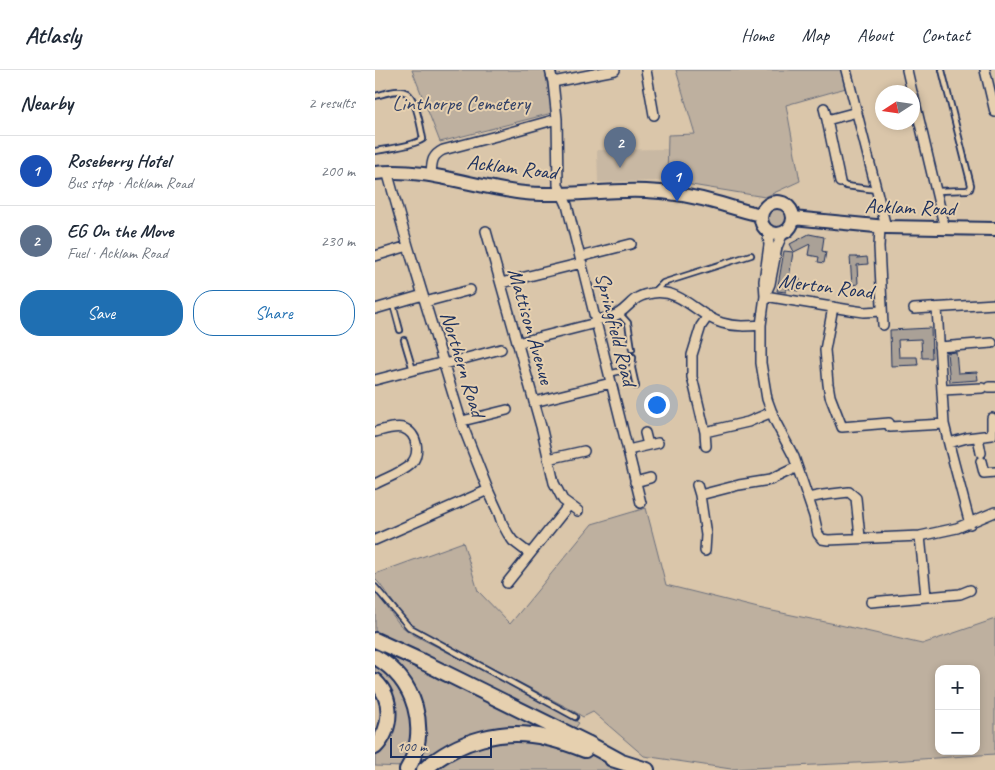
<!DOCTYPE html>
<meta charset="utf-8">
<style>
:root{--surface:#fff;--page:#f6f6f7;--text:#1f2937;--muted:#747a83;--line:#e0e1e3;--accent:#1f6fb2}
body{margin:0;font-family:Caveat,sans-serif;background:var(--page);color:var(--text)}
.controls{position:absolute;right:15px;bottom:15px;display:grid;overflow:hidden;border-radius:10px;box-shadow:0 2px 8px #0003}
.controls button{width:45px;height:45px;display:grid;place-items:center;padding:0;border:0;border-bottom:1px solid var(--line);background:var(--surface);color:var(--text);font:25px sans-serif}
.compass{position:absolute;left:500px;top:15px;width:45px;height:45px;border-radius:50%;background:var(--surface);box-shadow:0 2px 8px #0003;rotate:258deg}
.scale{position:absolute;left:15px;bottom:12px;width:102px;box-sizing:border-box;padding-left:5px;border:2px solid #1b2f5e;border-top:0;font-size:14px;line-height:18px;white-space:nowrap;color:#1b2f5e;-webkit-text-stroke:4px #e6d0af;paint-order:stroke}
.you{position:absolute;left:281px;top:334px;width:18px;height:18px;margin:-12px;border:4px solid #fff;border-radius:50%;background:#1a73e8;box-shadow:0 0 0 8px #1a73e833}
.badge{display:grid;place-items:center;width:32px;height:32px;border-radius:50%;background:var(--accent);color:#fff;font-size:16px;font-weight:700}
.pin{position:absolute;translate:-50% -41px;filter:drop-shadow(0 1px 2px #0008)}
.pin::after{content:'';position:absolute;top:26px;width:18px;height:15px;background:inherit;clip-path:polygon(0 0,100% 0,50% 100%)}
.list{margin:0;padding:0;list-style:none}
h2{display:flex;justify-content:space-between;align-items:center;height:65px;margin:0;padding:0 20px;font-size:21px}
h2 small{font-size:16px;font-weight:400;color:var(--muted)}
.list li{display:grid;grid-template-columns:32px 1fr auto;gap:15px;align-items:center;box-sizing:border-box;height:70px;padding:0 20px;border-top:1px solid var(--line)}
.list b{display:block;font-size:19px;white-space:nowrap}
.list p{margin:0;font-size:16px;white-space:nowrap;color:var(--muted)}
.list em{font-size:16px;font-style:normal;color:var(--muted)}
.actions{display:flex;gap:10px;padding:15px 20px}
.actions a{flex:1;padding:11px 0;border:1px solid var(--accent);border-radius:20px;text-align:center;font-size:18px;color:var(--accent)}
.actions .main{background:var(--accent);color:#fff}
.map{position:relative;flex:none;width:620px;height:700px;overflow:hidden}
header{display:flex;align-items:center;gap:30px;box-sizing:border-box;height:70px;padding:0 25px;background:var(--surface);border-bottom:1px solid var(--line)}
header strong{font-size:24px}
nav{display:flex;gap:28px;margin-inline-start:auto;font-size:18px}
main{display:flex}
aside{flex:1;background:var(--surface)}
.map>svg:first-child{display:block}
.built{fill:#c8b8a3}
.green{fill:#beb09f;stroke:#6c707e;fill-rule:evenodd}
.building{fill:#aaa197;stroke:#1b2f5e}
.lines{fill:none;stroke-linecap:round;stroke-linejoin:round}
.service-casing{stroke:#1b2f5e;stroke-width:8}
.minor-casing{stroke:#1b2f5e;stroke-width:12}
.primary-casing{stroke:#1b2f5e;stroke-width:16}
.trunk-casing{stroke:#1b2f5e;stroke-width:18}
.service{stroke:#e6d0af;stroke-width:4.5}
.minor{stroke:#e6d0af;stroke-width:9}
.primary{stroke:#e6d0af;stroke-width:12}
.trunk{stroke:#e6d0af;stroke-width:14}
.labels{text-anchor:middle;stroke-width:4;stroke-linejoin:round;paint-order:stroke}
.park-label{font-size:21px;fill:#334268;stroke:#e6d0af}
.street-label{font-size:21px;fill:#1b2f5e;stroke:#e6d0af}
</style>
<header>
<strong>Atlasly</strong>
<nav><a>Home</a><a>Map</a><a>About</a><a>Contact</a></nav>
</header>
<main>
<aside>
<h2>Nearby<small>2 results</small></h2>
<ul class="list">
<li><span class="badge" style="background:#1a4fb4">1</span><div><b>Roseberry Hotel</b><p>Bus stop · Acklam Road</p></div><em>200 m</em></li>
<li><span class="badge" style="background:#5c6f8a">2</span><div><b>EG On the Move</b><p>Fuel · Acklam Road</p></div><em>230 m</em></li>
</ul>
<div class="actions"><a class="main">Save</a><a>Share</a></div>
</aside>
<div class="map">
<svg width="620" height="700" viewBox="0 0 620 700">
<rect width="100%" height="100%" fill="#dac6aa"/>
<filter id="ink" filterUnits="userSpaceOnUse"><feTurbulence type="fractalNoise" baseFrequency=".02" numOctaves="2"/><feDisplacementMap in="SourceGraphic" scale="10" xChannelSelector="R" yChannelSelector="G"/><feConvolveMatrix kernelMatrix="1 2 1 2 8 2 1 2 1" color-interpolation-filters="sRGB"/></filter>
<g filter="url(#ink)">
<path class="built" d="M292 79V111L223 112 222 80Z"/>
<path class="green" d="M37 0H170L177 43 65 72Z
M301 0H467L471 18 411 35 425 111 390 127 292 111 293 65 320 64Z
M392 147a10 10 0 1 1 20 0a10 10 0 1 1-20 0Z
M271 438 291 515 383 538 465 555 547 574 620 549V684L502 692 356 699 269 686 218 642 208 647 197 640 42 559 31 550 4 513 0 509V504L88 472 103 521 135 554 217 454ZM564 599H601V681H564Z
M0 521 25 555 37 564 144 619 204 653 198 661 0 566Z
M0 576 49 598C58 608 69 614 82 614L205 673 144 660 50 697H42L45 685 48 646 0 584Z
M0 595C8 600 16 605 22 612 34 628 40 651 37 671 36 680 31 689 29 697L0 696V682L11 667 3 606 0 604Z
M130 667 194 677 255 700H75L60 699 93 677Z"/>
<path class="building" d="M434 164 449 167 447 181 451 182 449 193 443 192 444 187 433 185 435 174 419 182 415 174Z
M409 181 418 182 414 208 425 209 423 221 411 218V222L402 221Z
M475 187H482V188L492 187 493 194 482 195 483 214 477 215Z
M556 258 557 288H547L546 269 523 270 524 287H542L543 295 516 296 515 260Z
M581 282 583 303 602 302 603 310 575 312 572 283Z"/>
<g class="lines">
<g class="service-casing">
<path id="service" d="M0 26C9 24 23 18 32 23 41 28 46 58 48 69 38 76 13 79 0 81
M465 112 471 116 502 120
M561 121 592 120 595 119 596 115 567 0
M279 222 288 213 294 211 376 185
M18 234 25 260
M244 243 253 253 257 279
M29 270 38 300
M257 298 258 287
M234 304 257 298 261 316
M0 517 34 557 200 647"/>
</g>
<g class="minor-casing">
<path id="minor" d="M175 0 178 12 182 49 183 115 192 135 266 433
M271 0 279 45
M471 0 511 157
M532 0 537 22
M610 0 620 42
M178 12 240 0
M538 24 570 159
M449 38 452 50
M12 101 33 176 87 354 113 420 124 444 127 453 133 464 138 471 155 484
M56 105C57 93 56 86 68 80L125 65 182 49
M465 112 452 50 482 42
M505 157 504 177 508 255
M111 161 167 360 179 413 188 430 203 441
M393 162 394 175 389 211 390 226 386 255V293L392 329 400 351 419 387 439 446 443 464 447 469 453 470 545 466 582 458 620 442
M0 186 33 176
M205 187 256 174
M126 213 207 193
M391 223 395 214 402 177 408 163
M390 226 475 240 489 242 507 241
M50 232 95 220
M458 237 450 280 453 314 455 326 467 357 514 353
M562 238 569 354 576 382 595 454
M0 239 48 225
M539 239 620 234
M220 250C227 249 236 248 243 244 258 234 257 226 278 223 308 219 322 246 347 253 360 257 373 256 386 255
M142 273 221 253
M564 277 617 273
M69 294 126 279
M0 310 69 292
M614 317H620
M567 320 607 318
M159 332 236 313
M87 351 132 340
M515 357 569 354
M0 362C8 360 19 356 28 358 43 363 46 385 35 395 26 403 11 408 0 414
M330 362 373 352 397 342
M270 363 273 375
M603 367 606 383
M574 373 592 368 617 365V348
M331 376 330 362 317 307V285L326 256 333 246
M253 380 283 373
M173 389 209 381
M606 391 609 403 620 402
M260 412 275 408
M322 415 325 425 331 465 330 481
M325 425 364 415 395 410 422 397
M433 428 448 425 474 422 481 428 485 467
M545 466 551 526
M0 470 113 420
M132 513 194 435
M496 532 585 524 595 520"/>
</g>
<g class="primary-casing">
<path id="primary" d="M0 103C51 97 100 118 150 123 190 127 231 119 271 121 296 122 322 127 346 134 359 138 372 142 386 145
M386 148a16 16 0 1 1 32 0a16 16 0 1 1-32 0Z
M418 148 511 157 620 159"/>
</g>
<g class="trunk-casing">
<path id="trunk" d="M0 570 46 591 212 673 245 691
M0 587C40 608 56 661 32 700
M0 611C19 629 17 659 0 677
M237 689 272 700
M49 700C82 670 129 657 172 668 185 671 197 675 210 680"/>
</g>
<use href="#service" class="service"/>
<use href="#minor" class="minor"/>
<use href="#primary" class="primary"/>
<use href="#trunk" class="trunk"/>
</g>
</g>
<g class="labels">
<g class="park-label">
<text x="86" y="40">Linthorpe Cemetery</text>
</g>
<g class="street-label">
<text transform="translate(137 97) rotate(7)" y="7">Acklam Road</text>
<text transform="translate(535 137) rotate(2)" y="7">Acklam Road</text>
<text transform="translate(451 216) rotate(7)" y="7">Merton Road</text>
<text transform="translate(156 256) rotate(74)" y="7">Mattison Avenue</text>
<text transform="translate(241 259) rotate(76)" y="7">Springfield Road</text>
<text transform="translate(88 294) rotate(73)" y="7">Northern Road</text>
</g>
</g>
</svg>
<div class="controls">
<button>+</button>
<button>−</button>
</div>
<svg class="compass" viewBox="-18 -18 36 36"><path d="M0-13l5 13h-10z" fill="#e53935"/><path d="M0 13l5-13h-10z" fill="#747a83"/></svg>
<div class="scale">100 m</div>
<div class="you"></div>
<div class="pin badge" style="left:302px;top:132px;background:#1a4fb4">1</div>
<div class="pin badge" style="left:245px;top:98px;background:#5c6f8a">2</div>
</div>
</main>
